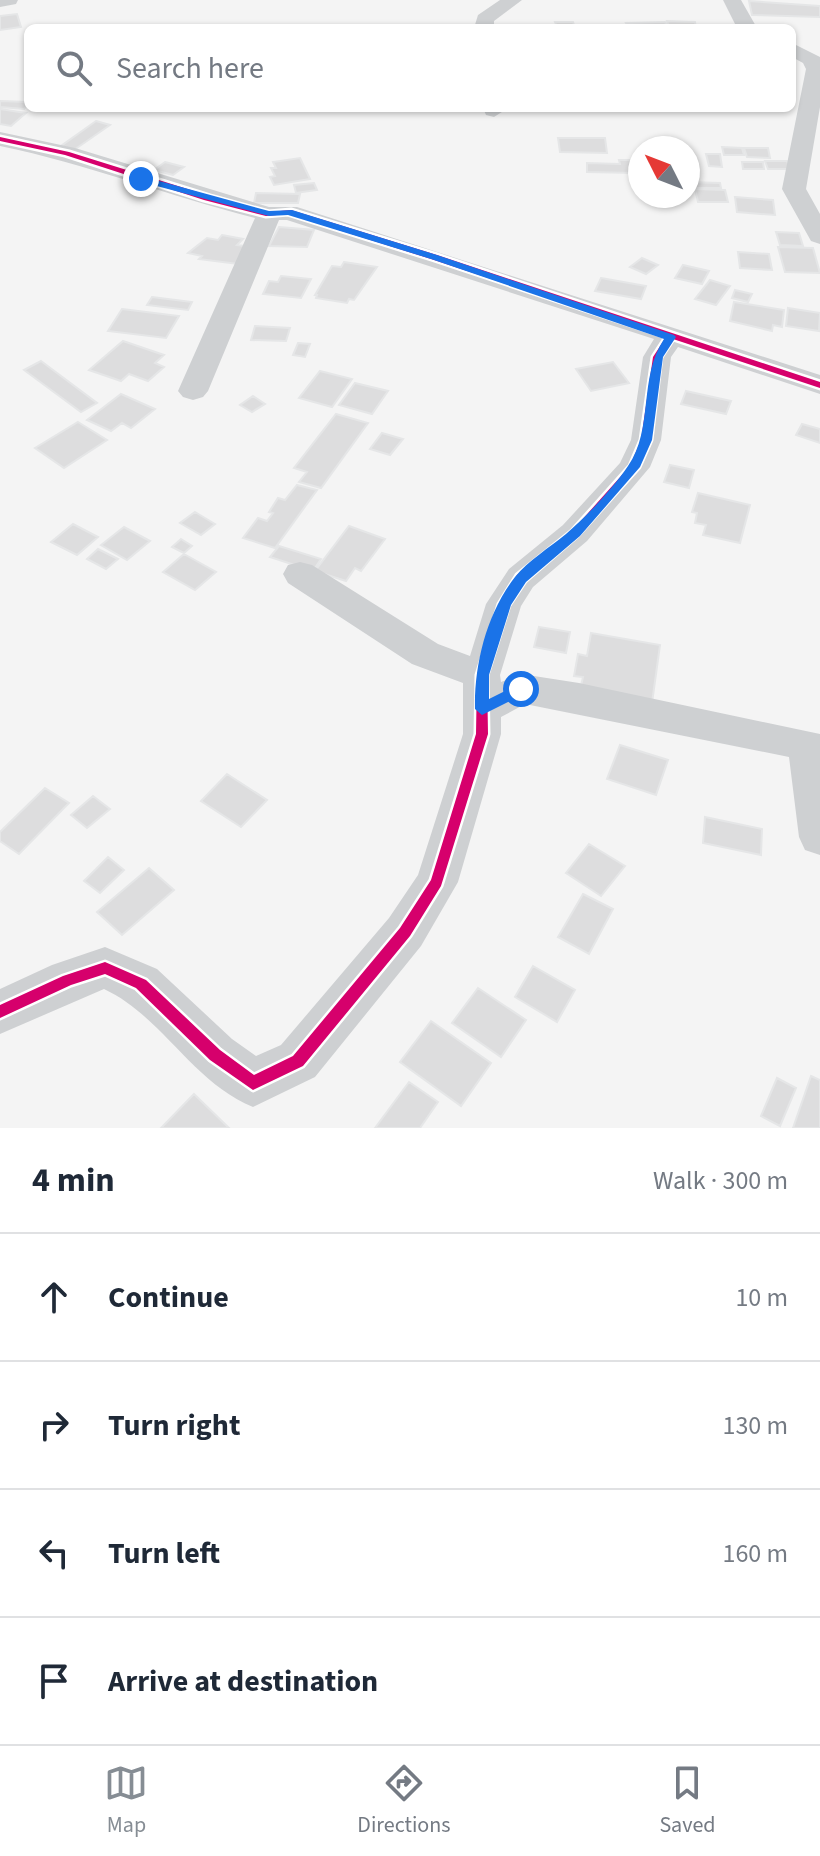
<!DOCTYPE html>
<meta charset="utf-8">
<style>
:root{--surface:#fff;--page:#f6f6f7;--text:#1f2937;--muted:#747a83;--line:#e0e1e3;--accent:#868d94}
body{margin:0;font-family:"Source Sans 3",sans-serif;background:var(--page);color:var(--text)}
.compass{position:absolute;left:628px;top:136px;width:72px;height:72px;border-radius:50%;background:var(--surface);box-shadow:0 2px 6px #0004;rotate:312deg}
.stop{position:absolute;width:24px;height:24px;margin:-18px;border:6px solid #1a73e8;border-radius:50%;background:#fff}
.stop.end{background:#1a73e8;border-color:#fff;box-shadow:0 2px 8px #0008}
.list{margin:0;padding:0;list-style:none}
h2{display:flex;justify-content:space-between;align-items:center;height:104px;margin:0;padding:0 32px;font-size:34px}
h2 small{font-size:26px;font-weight:400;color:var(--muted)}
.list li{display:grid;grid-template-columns:52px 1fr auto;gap:24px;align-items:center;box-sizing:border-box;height:128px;padding:0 32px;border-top:2px solid var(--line)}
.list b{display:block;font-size:30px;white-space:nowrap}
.list em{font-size:26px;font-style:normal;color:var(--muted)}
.icon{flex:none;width:44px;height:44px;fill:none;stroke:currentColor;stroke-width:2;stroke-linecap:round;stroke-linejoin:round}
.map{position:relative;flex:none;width:820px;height:1128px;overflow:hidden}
.search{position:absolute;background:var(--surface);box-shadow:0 2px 6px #0004;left:24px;right:24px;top:24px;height:88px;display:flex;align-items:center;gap:20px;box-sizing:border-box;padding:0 28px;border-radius:12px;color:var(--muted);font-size:30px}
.sheet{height:616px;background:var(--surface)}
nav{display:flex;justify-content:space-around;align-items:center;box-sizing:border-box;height:112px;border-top:2px solid var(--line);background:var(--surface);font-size:22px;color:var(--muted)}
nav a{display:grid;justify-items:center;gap:4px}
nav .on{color:var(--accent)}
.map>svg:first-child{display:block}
.building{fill:#ddddde;stroke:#e5e6e7;stroke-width:2}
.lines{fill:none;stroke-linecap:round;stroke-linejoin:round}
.minor{fill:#ced0d2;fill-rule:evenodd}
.cycleway-casing{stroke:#fff;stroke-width:5}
.cycleway{fill:#d6006c;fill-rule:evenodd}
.route{fill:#1a73e8}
</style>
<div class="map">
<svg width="820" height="1128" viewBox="0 0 820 1128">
<rect width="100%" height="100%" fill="#f4f4f4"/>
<path class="building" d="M749 1 820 6V17L752 15Z
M17 14 21 27 0 30V16Z
M667 21 695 22 696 28 669 27Z
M555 22H573L575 28H532V26L557 27Z
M665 22 667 27 643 28H629L626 23Z
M0 101 28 102V104L24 109 0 107Z
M0 109 26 113 11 126 0 124Z
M96 121 110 125 74 150 61 146Z
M558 138H605L607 153 560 152Z
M722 147 742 148 744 155H724Z
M744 148H768L770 158 747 157Z
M706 154H720L722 167 709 166Z
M300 158 310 179 274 185 270 177 275 176 271 168H276L273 162Z
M619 160H634L635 173 587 172V163L620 164Z
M765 161H787L790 169H768Z
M165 162 184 167 173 175 154 170Z
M742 162H763L764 169H743Z
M688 182 720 183 721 188H688Z
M314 183 317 190 296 193 294 185Z
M695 189 725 190 728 202H698Z
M256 193 300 194 298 203H254Z
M735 197 773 200 775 215 737 212Z
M279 227 314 230 307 247 269 246Z
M776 232 799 233 803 246 780 245Z
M222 235 243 239 237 245 252 247 238 264 199 259 202 256 188 253 207 238 218 240Z
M778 247 813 248 820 273 785 272Z
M738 252 769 254 772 270 740 268Z
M642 258 658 265 646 274 630 267Z
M344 262 377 267 354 300 349 299 347 303 316 298 317 295H315L332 266 341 267Z
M683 265 709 271 702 284 675 278Z
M281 276 311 279 301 298 263 294 269 281 278 282Z
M601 278 646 286 641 299 595 291Z
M710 280 730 286 716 305 695 299Z
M735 290 752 294 748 302 732 298Z
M152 297 192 302 188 310 147 305Z
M734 302 784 310 782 327 773 325 772 331 730 321Z
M788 308 820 313 819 331 786 326Z
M122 309 179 316 166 338 108 331Z
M255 326 290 328 286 341 251 340Z
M123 341 164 355 155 363 164 367 148 381 129 374 121 381 89 370Z
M298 343 310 344 305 357 293 355Z
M41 361 97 403 81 412 24 370Z
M613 362 629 383 591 391 576 369Z
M320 371 352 379 332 407 299 398Z
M355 383 388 391 372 414 339 405Z
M686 391 731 401 726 414 681 404Z
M121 394 155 409 131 428 122 423 111 431 87 420Z
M253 396 265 404 252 412 240 405Z
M336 414 368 423 321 488 299 482 307 472 294 468Z
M78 422 107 440 64 468 35 448Z
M802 424 820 429V443L796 435Z
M382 433 403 439 390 455 370 449Z
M670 465 694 470 689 488 664 482Z
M297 485 317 490 275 548 243 538 258 518 267 521 273 513 269 512 278 498 285 500Z
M698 493 750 505 740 543 703 535 706 525 695 523 697 513 692 512Z
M195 512 215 524 201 535 180 523Z
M73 524 98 537 77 555 51 542Z
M349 526 385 539 361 571 355 568 346 581 315 571Z
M124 527 150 541 127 560 101 545Z
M181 539 192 546 184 553 172 547Z
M279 546 321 559 313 571 270 557Z
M98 549 118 559 106 569 87 559Z
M184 554 216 572 195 590 163 572Z
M539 627 570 632 566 653 534 647Z
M591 633 660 645 652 703 580 690 583 677 574 676 578 654 587 656Z
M620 745 668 760 656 795 607 779Z
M227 774 267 800 241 827 201 801Z
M45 788 69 803 19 854 0 841V832Z
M93 796 110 809 87 828 71 815Z
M705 817 762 829 761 855 703 843Z
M589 844 625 866 601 896 566 873Z
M108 857 124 870 100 893 84 881Z
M149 868 174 890 122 935 97 912Z
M583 894 613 909 589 954 558 937Z
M533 966 575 990 557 1022 515 997Z
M478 988 526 1020 501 1057 452 1023Z
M431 1021 491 1063 461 1106 400 1062Z
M811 1076 820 1080V1128H793Z
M777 1078 796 1088 780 1126 761 1116Z
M409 1082 438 1102 420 1128H375Z
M194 1094 229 1128H161Z"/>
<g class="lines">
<path class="minor" d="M0 0H18L16 4 0 7Z
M500 0H522L494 21V28H474L478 15Z
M723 0H741L757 28H737Z
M792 43 820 57V107L806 189 820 214V244L811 241 782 189 806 69 803 63 792 57Z
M483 108H505V110L494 117 486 115Z
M0 132 75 148 269 207H297L820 375V394L678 347 671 357 661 440 650 467 587 541 533 587 521 606 500 675 501 682 521 674 579 683 820 734V855L805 850 799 837 789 757 525 704 501 717V734L458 882 421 946 315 1077 253 1107C192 1082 162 1016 104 989L0 1034V989L52 965 105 947 157 969 232 1039 256 1056 281 1045 389 918 418 875 463 734V683L412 664 288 583 283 574 288 565 300 562 312 565 438 644 470 656 486 604 509 569 563 525 620 463 631 440 643 357 654 339 287 220H279L208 391 203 397 193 400 183 397 178 391 255 218C169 196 87 164 0 146Z"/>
<g class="cycleway-casing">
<path id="cycleway" d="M0 137 69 152 210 196 269 212 291 210 437 255 820 382V388L673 339 661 357 651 440 639 467 578 535 525 581 509 605 487 675 488 734 441 886 410 936 303 1066 253 1090 210 1060 136 988 105 974 71 985 0 1018V1005L63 976 105 962 146 980 220 1050 254 1075 293 1056 400 928 431 880 476 734 477 675 499 604 517 575 572 531 630 466 641 440 653 357 666 337 431 259 288 214 266 216 204 200 65 155 0 141Z"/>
</g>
<use href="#cycleway" class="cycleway"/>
</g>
<path class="route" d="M141 176 269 211 292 210 437 255 674 335 676 337 663 357 652 440 640 467 580 536 526 582 511 605 489 675V699L521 683 529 689 526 693 482 715 475 709C474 664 487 613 515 577 528 561 550 547 566 534 586 517 614 487 628 466 654 429 638 378 664 339L431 259 288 215 269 216 138 181Z"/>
</svg>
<svg class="compass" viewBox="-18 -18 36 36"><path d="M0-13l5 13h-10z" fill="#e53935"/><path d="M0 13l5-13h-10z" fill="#747a83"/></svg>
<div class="stop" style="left:521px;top:689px"></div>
<div class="stop end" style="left:141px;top:179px"></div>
<div class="search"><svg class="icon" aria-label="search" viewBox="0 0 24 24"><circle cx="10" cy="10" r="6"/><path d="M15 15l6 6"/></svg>Search here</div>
</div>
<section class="sheet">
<h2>4 min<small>Walk · 300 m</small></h2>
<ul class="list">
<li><svg class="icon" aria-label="ahead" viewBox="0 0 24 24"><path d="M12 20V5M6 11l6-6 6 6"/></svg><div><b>Continue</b></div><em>10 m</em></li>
<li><svg class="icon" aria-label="right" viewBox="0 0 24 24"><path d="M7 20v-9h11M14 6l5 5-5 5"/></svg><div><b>Turn right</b></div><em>130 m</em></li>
<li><svg class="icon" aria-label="left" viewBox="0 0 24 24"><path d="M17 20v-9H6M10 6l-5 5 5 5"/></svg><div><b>Turn left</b></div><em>160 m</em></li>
<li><svg class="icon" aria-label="arrive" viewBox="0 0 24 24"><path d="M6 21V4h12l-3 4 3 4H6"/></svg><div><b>Arrive at destination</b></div></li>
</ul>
</section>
<nav>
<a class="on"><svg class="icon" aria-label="map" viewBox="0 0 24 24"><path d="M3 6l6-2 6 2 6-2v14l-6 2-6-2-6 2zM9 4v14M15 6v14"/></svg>Map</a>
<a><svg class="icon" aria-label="directions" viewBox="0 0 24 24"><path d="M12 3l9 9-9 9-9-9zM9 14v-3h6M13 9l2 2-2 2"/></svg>Directions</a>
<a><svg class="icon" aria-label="saved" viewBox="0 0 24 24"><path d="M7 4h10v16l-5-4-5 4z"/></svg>Saved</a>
</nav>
